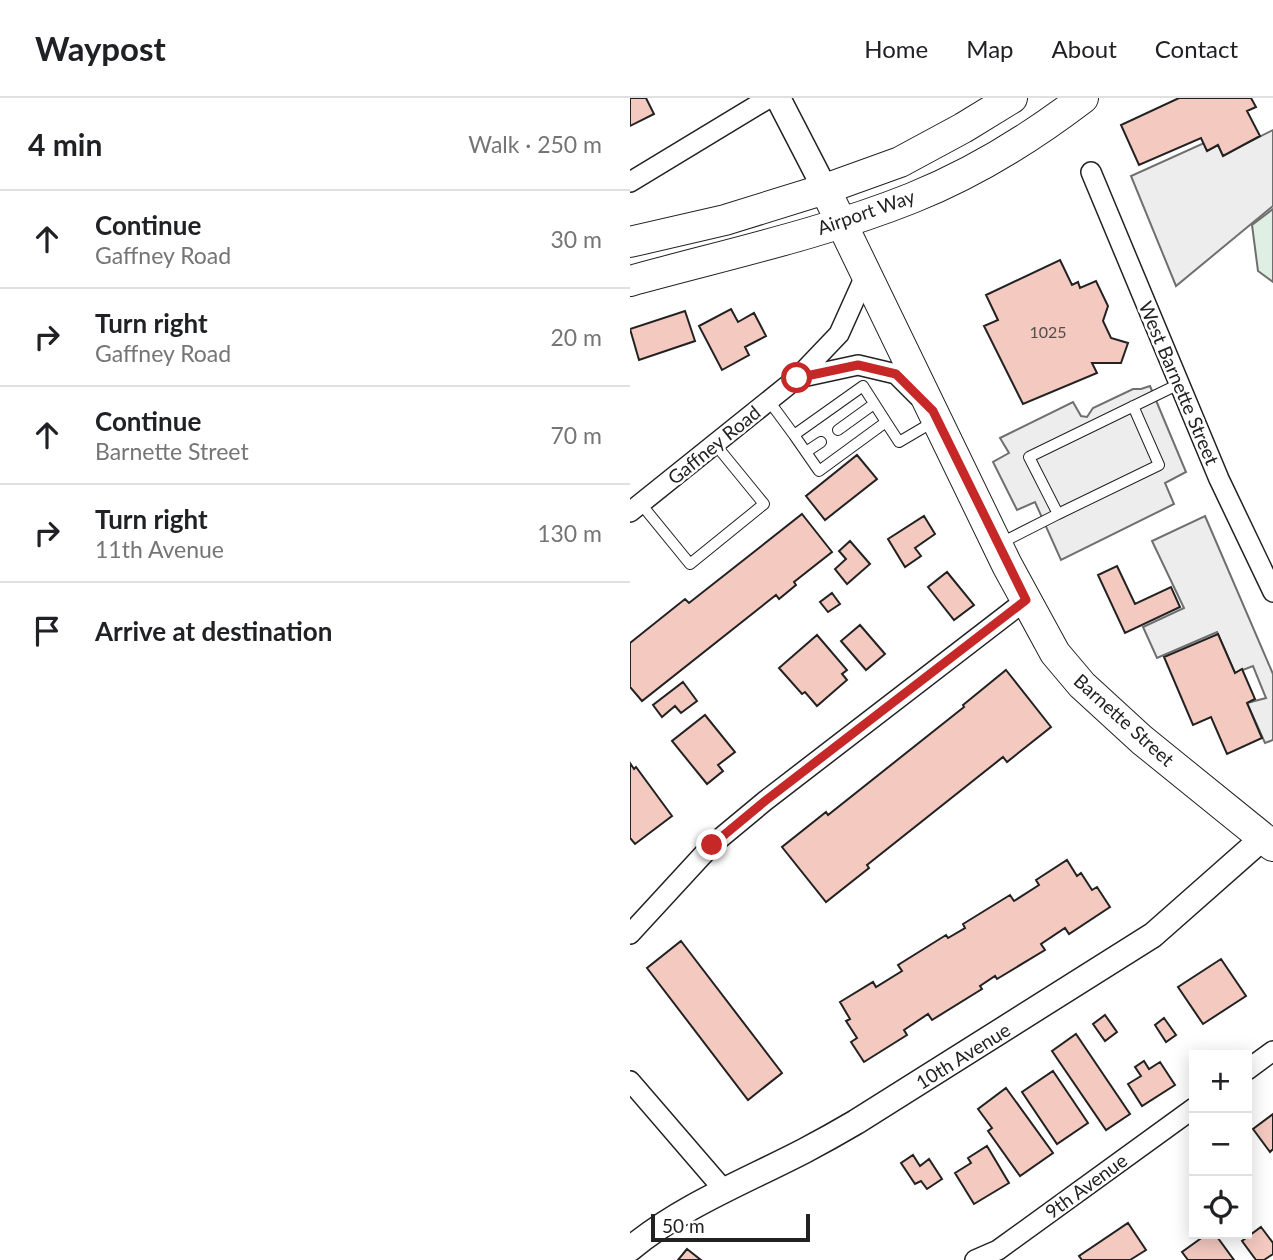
<!DOCTYPE html>
<meta charset="utf-8">
<style>
:root{--surface:#fff;--page:#f6f6f6;--text:#202124;--muted:#757577;--line:#e0e0e0}
body{margin:0;font-family:Lato,sans-serif;background:var(--page);color:var(--text)}
.controls{position:absolute;right:21px;bottom:21px;display:grid;overflow:hidden;border-radius:0px;box-shadow:0 4px 18px #0003}
.controls button{width:63px;height:63px;display:grid;place-items:center;padding:0;border:0;border-bottom:2px solid var(--line);background:var(--surface);color:var(--text);font:35px sans-serif}
.scale{position:absolute;left:21px;bottom:18px;width:159px;box-sizing:border-box;padding-left:7px;border:4px solid #222;border-top:0;font-size:19px;line-height:24px;white-space:nowrap;color:#222;-webkit-text-stroke:5px #fff;paint-order:stroke}
.stop{position:absolute;width:21px;height:21px;margin:-16px;border:5px solid #c62828;border-radius:50%;background:#fff}
.stop.end{background:#c62828;border-color:#fff;box-shadow:0 2px 7px #0008}
.list{margin:0;padding:0;list-style:none}
h2{display:flex;justify-content:space-between;align-items:center;height:91px;margin:0;padding:0 28px;font-size:30px}
h2 small{font-size:23px;font-weight:400;color:var(--muted)}
.list li{display:grid;grid-template-columns:46px 1fr auto;gap:21px;align-items:center;box-sizing:border-box;height:98px;padding:0 28px;border-top:2px solid var(--line)}
.list b{display:block;font-size:26px;white-space:nowrap}
.list p{margin:0;font-size:23px;white-space:nowrap;color:var(--muted)}
.list em{font-size:23px;font-style:normal;color:var(--muted)}
.icon{flex:none;width:38px;height:38px;fill:none;stroke:currentColor;stroke-width:2;stroke-linecap:round;stroke-linejoin:round}
.map{position:relative;flex:none;width:643px;height:1162px;overflow:hidden}
header{display:flex;align-items:center;gap:42px;box-sizing:border-box;height:98px;padding:0 35px;background:var(--surface);border-bottom:2px solid var(--line)}
header strong{font-size:33px}
nav{display:flex;gap:38px;margin-inline-start:auto;font-size:24px}
main{display:flex}
aside{flex:1;background:var(--surface)}
.map>svg:first-child{display:block}
.green{fill:#e0efe3;stroke:#6f6f6f;stroke-width:2}
.parking{fill:#ededed;stroke:#6f6f6f;stroke-width:2}
.building{fill:#f3c9c0;stroke:#222;stroke-width:2}
.lines{fill:none;stroke-linecap:round;stroke-linejoin:round}
.service-casing{stroke:#222;stroke-width:12}
.minor-casing{stroke:#222;stroke-width:22}
.tertiary-casing{stroke:#222;stroke-width:27}
.primary-casing{stroke:#222;stroke-width:32}
.service{stroke:#fff;stroke-width:10}
.minor{stroke:#fff;stroke-width:19}
.tertiary{stroke:#fff;stroke-width:24}
.primary{stroke:#fff;stroke-width:30}
.route{stroke:#c62828;stroke-width:9}
.labels{text-anchor:middle;stroke-width:5;stroke-linejoin:round;paint-order:stroke}
.number-label{font-size:16px;fill:#564c4a}
.street-label{font-size:19px;fill:#222;stroke:#fff}
</style>
<header>
<strong>Waypost</strong>
<nav><a>Home</a><a>Map</a><a>About</a><a>Contact</a></nav>
</header>
<main>
<aside>
<h2>4 min<small>Walk · 250 m</small></h2>
<ul class="list">
<li><svg class="icon" aria-label="ahead" viewBox="0 0 24 24"><path d="M12 20V5M6 11l6-6 6 6"/></svg><div><b>Continue</b><p>Gaffney Road</p></div><em>30 m</em></li>
<li><svg class="icon" aria-label="right" viewBox="0 0 24 24"><path d="M7 20v-9h11M14 6l5 5-5 5"/></svg><div><b>Turn right</b><p>Gaffney Road</p></div><em>20 m</em></li>
<li><svg class="icon" aria-label="ahead" viewBox="0 0 24 24"><path d="M12 20V5M6 11l6-6 6 6"/></svg><div><b>Continue</b><p>Barnette Street</p></div><em>70 m</em></li>
<li><svg class="icon" aria-label="right" viewBox="0 0 24 24"><path d="M7 20v-9h11M14 6l5 5-5 5"/></svg><div><b>Turn right</b><p>11th Avenue</p></div><em>130 m</em></li>
<li><svg class="icon" aria-label="arrive" viewBox="0 0 24 24"><path d="M6 21V4h12l-3 4 3 4H6"/></svg><div><b>Arrive at destination</b></div></li>
</ul>
</aside>
<div class="map">
<svg width="643" height="1162" viewBox="0 0 643 1162">
<rect width="100%" height="100%" fill="#fff"/>
<path class="green" d="M643 111V184L628 173 622 127Z"/>
<path class="parking" d="M643 32V108L546 188 501 78 574 45 578 52 588 47 593 57Z
M520 288 556 374 535 385 544 406 431 462 405 404 387 412 363 364 379 355 370 340 443 304 451 318 457 319 463 310 503 291H511Z
M575 418 643 576V642L635 645 617 605 636 600 623 568 605 575 587 534 527 560 513 529 554 510 522 443Z"/>
<path class="building" d="M0 0H16L24 16 0 28Z
M549 0H621L626 9 617 13 630 38 593 58 588 47 577 53 571 40 509 67 491 27Z
M430 162 442 187 448 184 450 190 466 183 478 208 473 223 481 240 498 245 491 265H462L467 275 393 306 354 228 368 222 356 197Z
M101 211 108 224 124 215 136 238 115 249 119 257 92 272 69 228Z
M55 213 65 243 9 262 0 231Z
M227 357 247 381 195 422 176 398Z
M172 416 202 454 164 484 166 487 149 501 146 497 12 603 0 589V545L55 501 59 505Z
M294 418 305 436 285 450 291 458 275 469 258 441Z
M220 443 240 466 217 486 205 471 216 461 209 453Z
M487 468 505 506 541 489 550 509 495 535 468 477Z
M317 474 344 507 324 522 298 489Z
M202 495 210 506 198 514 190 504Z
M230 527 255 556 236 572 211 543Z
M588 536 605 575 612 571 625 601 617 605 632 640 597 656 581 619 563 627 534 559Z
M187 537 217 572 212 576 217 582 187 608 175 594 172 596 149 570Z
M376 572 421 629 377 664 373 659 237 767 239 770 196 804 152 749 196 714 198 717 334 609 333 607Z
M53 584 67 603 51 615 45 608 32 619 23 607Z
M75 617 105 654 88 667 93 673 77 686 42 643Z
M0 665 4 671 6 669 42 718 5 746 0 740Z
M437 762 447 778 451 775 462 792 467 789 480 809 439 836 435 830 411 846 415 852 367 881 365 878 350 888 352 891 302 922 298 916 274 932 277 937 234 964 221 944 227 940 216 923 220 921 210 904 243 884 246 889 272 873 268 867 316 837 318 840 335 830 333 826 380 797 384 803 409 787 406 782Z
M51 843 152 975 118 1002 17 870Z
M591 861 616 898 573 926 548 889Z
M475 917 487 934 475 943 463 926Z
M534 920 546 937 536 944 525 927Z
M446 936 500 1016 476 1032 422 953Z
M514 963 519 971 530 964 545 987 512 1008 498 986 511 978 505 969Z
M423 973 458 1025 427 1046 392 994Z
M376 990 423 1055 390 1078 358 1033 362 1030 348 1011Z
M643 1016V1051L640 1054 623 1031Z
M357 1048 379 1085 344 1106 325 1075 341 1065 338 1060Z
M283 1057 290 1068 299 1061 312 1081 297 1091 291 1083 285 1086 271 1065Z
M498 1125 516 1152 500 1162H452L449 1158Z
M631 1129 643 1145V1156L634 1162H626L612 1143Z
M577 1136H585L604 1162H558L552 1154Z
M57 1151 71 1162H48Z"/>
<g class="lines">
<g class="service-casing">
<path id="service" d="M233 288 256 324 189 373 164 337Z
M139 303 164 337
M256 324 269 344 303 324
M208 332 244 306
M176 354 191 344
M11 406 60 466 134 406 85 346
M428 416 529 367 503 308
M369 446 428 416 399 359 549 286"/>
</g>
<g class="minor-casing">
<path id="minor" d="M461 74 589 381 643 494
M0 84 139 0
M168 280 228 267 266 276 288 298
M0 414 167 280 209 236 236 176
M0 836 82 747 135 703 396 502
M617 972 643 953
M0 983 94 1092
M345 1162 368 1152 564 1010"/>
</g>
<g class="tertiary-casing">
<path id="tertiary" d="M148 0 195 91
M0 1151C52 1108 114 1084 174 1053 191 1044 209 1034 226 1024L523 837 634 739"/>
</g>
<g class="primary-casing">
<path id="primary" d="M195 91 377 467 425 555 452 587 512 642 643 748
M0 144 95 122 195 91 270 64 333 30 382 0
M0 183C94 157 192 136 282 100 342 76 402 39 453 0"/>
</g>
<use href="#service" class="service"/>
<use href="#minor" class="minor"/>
<use href="#tertiary" class="tertiary"/>
<use href="#primary" class="primary"/>
</g>
<g class="lines">
<path class="route" d="M82 747 135 703 396 502 303 313 266 276 228 267 167 280"/>
</g>
<g class="labels">
<g class="number-label">
<text x="418" y="240">1025</text>
</g>
<g class="street-label">
<text transform="translate(236 114) rotate(-19)" y="7">Airport Way</text>
<text transform="translate(549 285) rotate(67)" y="7">West Barnette Street</text>
<text transform="translate(84 347) rotate(-39)" y="7">Gaffney Road</text>
<text transform="translate(494 622) rotate(42)" y="7">Barnette Street</text>
<text transform="translate(333 958) rotate(-32)" y="7">10th Avenue</text>
<text transform="translate(456 1088) rotate(-36)" y="7">9th Avenue</text>
</g>
</g>
</svg>
<div class="controls">
<button>+</button>
<button>−</button>
<button><svg class="icon" aria-label="locate" viewBox="0 0 24 24"><circle cx="12" cy="12" r="6"/><path d="M12 2v4M12 18v4M2 12h4M18 12h4"/></svg></button>
</div>
<div class="scale">50 m</div>
<div class="stop" style="left:167px;top:280px"></div>
<div class="stop end" style="left:82px;top:747px"></div>
</div>
</main>
